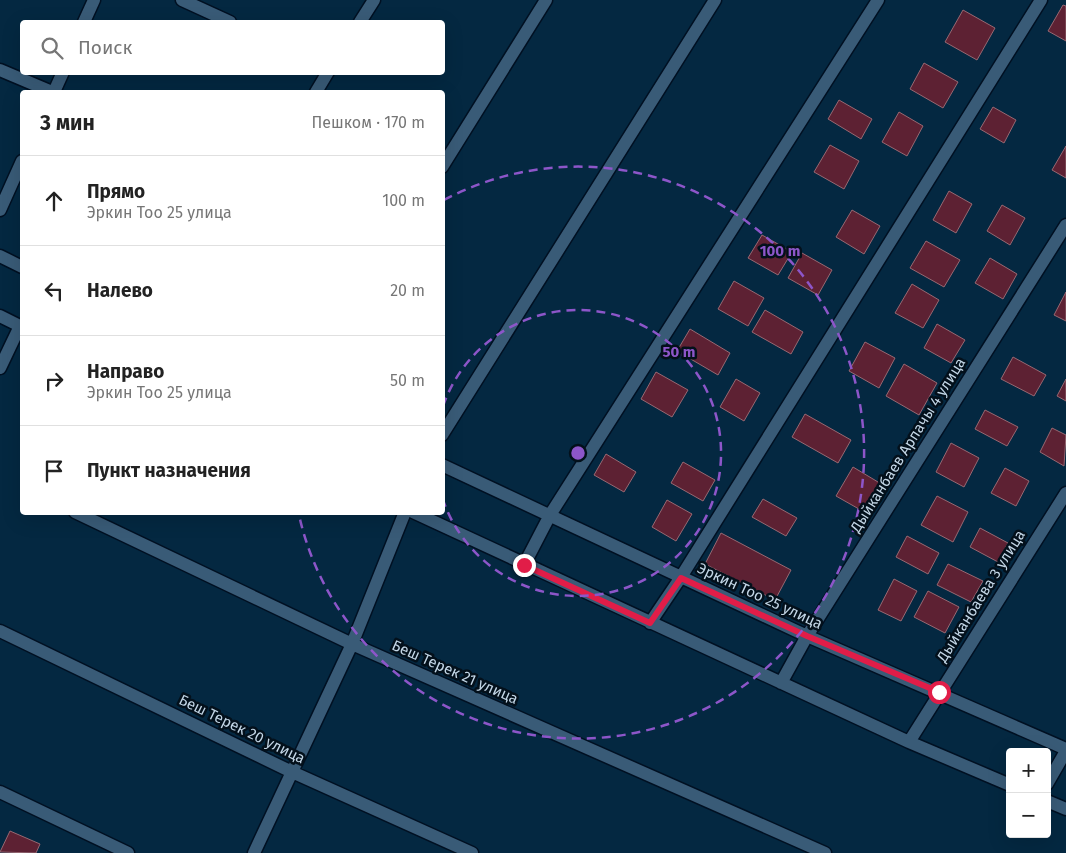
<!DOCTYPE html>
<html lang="ru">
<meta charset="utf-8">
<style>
:root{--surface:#fff;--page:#f6f6f6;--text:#222;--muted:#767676;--line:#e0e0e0}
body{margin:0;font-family:"Fira Sans",sans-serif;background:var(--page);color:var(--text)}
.controls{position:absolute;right:15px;bottom:15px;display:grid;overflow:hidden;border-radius:5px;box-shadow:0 5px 20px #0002}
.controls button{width:45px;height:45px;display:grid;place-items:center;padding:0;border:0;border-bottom:1px solid var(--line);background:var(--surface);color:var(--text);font:25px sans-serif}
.stop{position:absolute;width:15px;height:15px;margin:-11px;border:4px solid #e11d48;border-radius:50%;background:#fff}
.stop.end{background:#e11d48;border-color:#fff;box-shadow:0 1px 5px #0008}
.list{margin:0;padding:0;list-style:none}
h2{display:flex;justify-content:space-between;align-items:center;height:65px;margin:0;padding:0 20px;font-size:21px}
h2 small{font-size:16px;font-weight:400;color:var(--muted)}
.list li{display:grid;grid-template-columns:32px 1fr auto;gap:15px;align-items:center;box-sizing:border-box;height:90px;padding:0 20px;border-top:1px solid var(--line)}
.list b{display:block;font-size:19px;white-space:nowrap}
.list p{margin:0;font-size:16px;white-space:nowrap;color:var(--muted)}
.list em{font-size:16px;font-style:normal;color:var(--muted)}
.icon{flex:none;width:28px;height:28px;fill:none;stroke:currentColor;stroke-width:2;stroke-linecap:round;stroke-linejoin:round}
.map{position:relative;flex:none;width:1066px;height:853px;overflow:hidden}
.search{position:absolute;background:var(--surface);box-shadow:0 5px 20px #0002;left:20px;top:20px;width:425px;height:55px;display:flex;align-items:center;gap:12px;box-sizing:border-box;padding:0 18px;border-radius:5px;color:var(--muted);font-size:19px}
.panel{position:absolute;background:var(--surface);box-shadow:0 5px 20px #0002;left:20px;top:90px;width:425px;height:425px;border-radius:5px}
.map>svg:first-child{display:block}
.building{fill:#5d2133;stroke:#976872}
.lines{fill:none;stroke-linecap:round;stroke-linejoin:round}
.minor-casing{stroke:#001022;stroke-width:15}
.minor{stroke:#395b77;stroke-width:12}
.route{stroke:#e11d48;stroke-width:6}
.ring{fill:none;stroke:#8d56c9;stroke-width:2.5;stroke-dasharray:9 6}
.labels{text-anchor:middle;stroke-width:5;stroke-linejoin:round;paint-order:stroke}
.street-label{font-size:15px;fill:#c3d6e6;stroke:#03101b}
.centre{fill:#8d56c9;stroke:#03101b;stroke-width:2.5}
.ring-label{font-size:15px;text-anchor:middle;font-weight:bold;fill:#8d56c9;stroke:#03101b;stroke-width:5;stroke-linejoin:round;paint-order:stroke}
</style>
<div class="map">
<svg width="1066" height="853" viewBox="0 0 1066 853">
<rect width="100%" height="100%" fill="#042841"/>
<path class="building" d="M1063 5 1066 6V41L1048 31Z
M963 10 995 28 977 60 945 42Z
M924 63 958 82 943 108 910 89Z
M839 100 872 119 861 139 828 119Z
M993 107 1016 120 1004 143 980 129Z
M899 112 923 126 907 156 882 142Z
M830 145 859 161 844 189 814 172Z
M1066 146V178L1052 170Z
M949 191 972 204 956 233 933 220Z
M1002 205 1025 218 1010 245 987 231Z
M852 210 880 226 864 254 836 237Z
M762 235 792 252 778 275 748 258Z
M926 241 960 260 944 287 910 268Z
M802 253 832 270 818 295 788 278Z
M990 258 1017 274 1003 299 975 283Z
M734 281 764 298 748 326 718 309Z
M912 284 939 300 923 328 895 313Z
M1066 292V321L1054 315Z
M765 310 803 332 791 354 752 332Z
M937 324 965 340 951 363 924 348Z
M690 329 730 353 718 375 677 351Z
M865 342 895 358 879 388 849 371Z
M1013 357 1046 375 1034 396 1001 379Z
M904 364 937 383 919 415 886 396Z
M656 372 688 390 672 417 641 399Z
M736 379 760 393 744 421 720 407Z
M1066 379V401L1057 396Z
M985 410 1018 427 1007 446 975 429Z
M805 414 851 440 838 463 792 437Z
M1052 428 1066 435 1064 466 1040 452Z
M951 443 979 458 964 487 936 472Z
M606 454 636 472 624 492 594 475Z
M683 462 715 480 703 501 671 483Z
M853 467 883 485 866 513 836 496Z
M1005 468 1029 481 1016 506 991 493Z
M937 496 968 512 953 542 921 525Z
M763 499 797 518 786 536 752 517Z
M667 500 692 514 676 541 652 527Z
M980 528 1008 543 998 562 970 547Z
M721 533 791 570 775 600 705 564Z
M907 536 939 553 928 574 896 557Z
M948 564 983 581 971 602 937 585Z
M894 579 917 591 901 621 878 610Z
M928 591 959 607 945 633 914 617Z
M10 831 40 844 36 853 0 852Z"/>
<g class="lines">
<g class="minor-casing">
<path id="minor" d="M182 0 230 22
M84 22 94 0
M360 22 374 0
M0 70 52 92
M54 92 63 72
M316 92 328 72
M442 167 546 0
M0 210 22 161
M0 256 22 267
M0 316 22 327
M0 368 20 326
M442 435 715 0
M442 465 807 636 1066 749
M75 512 352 644 825 853
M413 512 909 742 1010 785
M524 565 550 515 878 0
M650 623 681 577 1041 0
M0 631 292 772 472 853
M781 683 807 636 1066 225
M909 742 1066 493
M1047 784 1066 751
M0 792 128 853
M1047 801 1066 809
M254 853 352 644 405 512"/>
</g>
<use href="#minor" class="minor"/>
</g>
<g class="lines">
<path class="route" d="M524 565 650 623 681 578 807 636 939 692"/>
</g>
<g class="ring">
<path d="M443 406A143 143 0 1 1 443 500"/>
<path d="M444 200A286 286 0 1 1 299 515"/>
</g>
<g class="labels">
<g class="street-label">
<text transform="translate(908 445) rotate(-58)" y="5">Дыйканбаев Арпачы 4 улица</text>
<text transform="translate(760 596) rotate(25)" y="5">Эркин Тоо 25 улица</text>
<text transform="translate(981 596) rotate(-58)" y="5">Дыйканбаева 3 улица</text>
<text transform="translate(455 672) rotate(24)" y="5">Беш Терек 21 улица</text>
<text transform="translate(242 729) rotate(26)" y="5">Беш Терек 20 улица</text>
</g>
</g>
<circle cx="578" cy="453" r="8" class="centre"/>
<g class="ring-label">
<text x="780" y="256">100 m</text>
<text x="679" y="357">50 m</text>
</g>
</svg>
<div class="controls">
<button>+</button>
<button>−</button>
</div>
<div class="stop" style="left:939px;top:692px"></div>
<div class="stop end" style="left:524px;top:565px"></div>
<div class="search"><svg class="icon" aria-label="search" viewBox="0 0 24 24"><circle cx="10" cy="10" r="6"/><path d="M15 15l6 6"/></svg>Поиск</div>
<section class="panel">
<h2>3 мин<small>Пешком · 170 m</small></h2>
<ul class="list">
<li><svg class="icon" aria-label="ahead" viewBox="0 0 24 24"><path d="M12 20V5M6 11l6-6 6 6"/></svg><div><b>Прямо</b><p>Эркин Тоо 25 улица</p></div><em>100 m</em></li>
<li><svg class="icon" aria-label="left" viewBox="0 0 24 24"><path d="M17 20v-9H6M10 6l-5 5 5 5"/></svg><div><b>Налево</b></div><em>20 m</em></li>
<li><svg class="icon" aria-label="right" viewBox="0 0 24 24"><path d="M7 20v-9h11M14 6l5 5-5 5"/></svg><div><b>Направо</b><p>Эркин Тоо 25 улица</p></div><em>50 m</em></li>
<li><svg class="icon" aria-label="arrive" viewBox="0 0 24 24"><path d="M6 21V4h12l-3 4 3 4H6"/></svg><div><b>Пункт назначения</b></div></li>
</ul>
</section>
</div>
